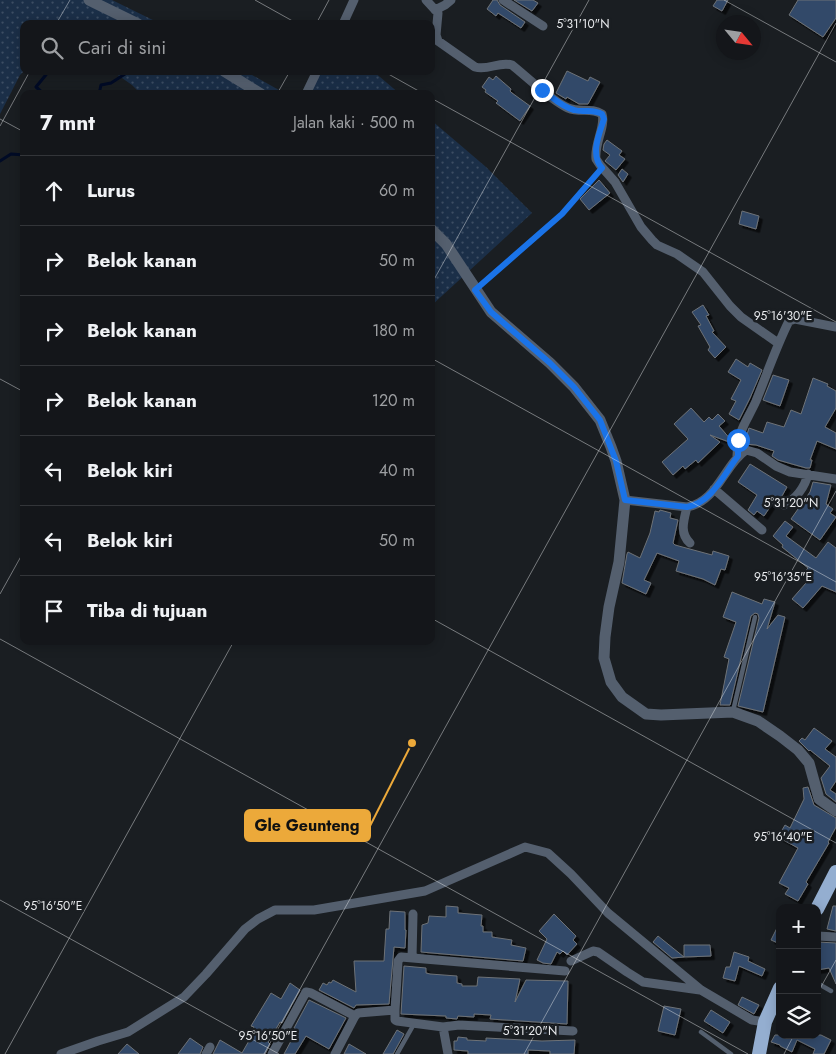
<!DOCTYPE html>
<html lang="id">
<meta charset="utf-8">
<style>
:root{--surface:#14161a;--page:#212327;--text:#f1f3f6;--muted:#9d9fa2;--line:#333539}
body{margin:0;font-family:Jost,sans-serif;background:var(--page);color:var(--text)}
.controls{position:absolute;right:15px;bottom:15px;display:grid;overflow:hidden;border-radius:10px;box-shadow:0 2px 12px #0003}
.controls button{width:45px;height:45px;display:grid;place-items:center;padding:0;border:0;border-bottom:1px solid var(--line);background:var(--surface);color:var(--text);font:25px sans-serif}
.compass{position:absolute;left:716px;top:15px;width:45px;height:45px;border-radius:50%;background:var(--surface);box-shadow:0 2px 12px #0003;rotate:119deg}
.stop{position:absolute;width:15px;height:15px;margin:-11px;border:4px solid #1a73e8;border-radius:50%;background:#fff}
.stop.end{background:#1a73e8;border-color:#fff;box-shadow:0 1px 5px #0008}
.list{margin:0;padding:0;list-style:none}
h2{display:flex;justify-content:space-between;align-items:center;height:65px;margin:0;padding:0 20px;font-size:21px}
h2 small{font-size:16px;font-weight:400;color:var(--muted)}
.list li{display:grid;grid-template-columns:32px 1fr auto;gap:15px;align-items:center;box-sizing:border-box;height:70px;padding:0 20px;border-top:1px solid var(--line)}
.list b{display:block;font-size:19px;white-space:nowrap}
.list em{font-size:16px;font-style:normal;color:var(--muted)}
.icon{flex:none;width:28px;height:28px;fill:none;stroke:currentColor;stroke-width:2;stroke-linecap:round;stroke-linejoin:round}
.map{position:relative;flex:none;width:836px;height:1054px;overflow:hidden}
.search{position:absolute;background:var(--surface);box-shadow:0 2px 12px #0003;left:20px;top:20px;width:415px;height:55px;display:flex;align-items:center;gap:12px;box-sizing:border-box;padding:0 18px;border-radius:10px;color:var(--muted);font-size:19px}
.panel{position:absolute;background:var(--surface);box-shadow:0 2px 12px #0003;left:20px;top:90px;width:415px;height:555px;border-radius:10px}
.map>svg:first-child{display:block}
.green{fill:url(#green-dots)}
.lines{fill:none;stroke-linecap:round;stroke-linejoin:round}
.stream{stroke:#000b26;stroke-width:3}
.building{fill:#304969;stroke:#6e7277;filter:url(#shadow)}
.service{stroke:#545f6e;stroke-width:4.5}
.minor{stroke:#545f6e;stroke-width:9}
.tertiary{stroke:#545f6e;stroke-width:11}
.trunk{stroke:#94aed0;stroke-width:14}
.route{stroke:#1a73e8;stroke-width:6}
.ticks{fill:none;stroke:#e9ebee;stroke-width:1;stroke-opacity:0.45}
.ticks-label{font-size:12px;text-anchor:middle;fill:#e9ebee;stroke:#1a1e22;stroke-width:5;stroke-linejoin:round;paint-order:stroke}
.leader{fill:none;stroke:#eca93a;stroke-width:2}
.callout-dot{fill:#eca93a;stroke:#1a1e22;stroke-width:2}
.callout{fill:#eca93a;stroke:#eca93a;stroke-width:2}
.callout-label{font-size:16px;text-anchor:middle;font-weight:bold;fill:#111}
</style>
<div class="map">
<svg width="836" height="1054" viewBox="0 0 836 1054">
<defs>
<pattern id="green-dots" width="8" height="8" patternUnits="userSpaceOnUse" patternTransform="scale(1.25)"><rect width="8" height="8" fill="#1b2f48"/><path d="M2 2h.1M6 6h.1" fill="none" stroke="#3c4d63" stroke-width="1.8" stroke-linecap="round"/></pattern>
<filter id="shadow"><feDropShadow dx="3.5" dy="3.5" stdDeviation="0" flood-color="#0009"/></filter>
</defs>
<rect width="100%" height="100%" fill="#1a1e22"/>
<path class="green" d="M0 0H112L161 24H24V71L20 75 0 114Z
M112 71H245L286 94H141L132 85Z
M313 71H373L400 94H302Z
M431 120 486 167 532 213 431 306Z"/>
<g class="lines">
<path class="stream" d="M44 94 36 87 49 71
M99 94 101 85 111 83 125 74 126 71
M0 161 11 154 24 155"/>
</g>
<path class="building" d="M493 0H497L500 5 525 22 521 28 498 13 496 16 487 9Z
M514 0H533L538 3 532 11Z
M717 0H728L722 11 713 6Z
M798 0H836V18L823 37 789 15Z
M567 71 588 81 590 77 600 82 588 104H579L567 97 566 99 556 93Z
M496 76 511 89 510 91 512 93 530 106 520 121 496 103 498 101 485 92 486 90 482 87 489 77 493 80Z
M607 140 622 151 619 155 625 159 616 170 605 161 610 155 603 150 604 144Z
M622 169 628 174 623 182 618 175Z
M599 180 610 193 589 210 580 199Z
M742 211 759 216 756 229 739 224Z
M703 305 709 315 706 316 714 331 712 332 726 347 715 358 708 350 710 347 698 326 701 325 692 312Z
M736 359 748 367 750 363 762 370 750 398 739 420 729 414 736 401 731 399 741 380 728 372Z
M773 375 789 380 780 406 763 400Z
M813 378 828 384 827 386 836 391V408L825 427 836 433V449L817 441 810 460H812L810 468H806L778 460 772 456 774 451 756 445 744 444 749 428 763 433 767 422 784 427 791 410 801 414Z
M691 408 704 422 709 417 712 420 718 414 725 421 719 426 732 441V443L710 435 720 442 698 463 696 460 685 469 683 466 673 475 662 462 688 439 674 424Z
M750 464 787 487 778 503 774 501 764 516 757 511 754 515 748 510 757 495 738 482Z
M813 482 831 485 826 504 833 509 830 513 836 517 820 540 791 519 810 492Z
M660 510 671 513 670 518 678 520 673 543 675 545 712 555 713 551 729 556 725 570 721 569 715 585 703 579 676 571 679 561 657 553 644 580 651 583 646 594 622 583 627 554 628 552 640 558 650 533 655 511 659 512Z
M785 521 793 527 786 536 816 558 828 542 836 548V592L822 586 803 608 792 599 813 575 806 570 808 568 782 547 783 545 773 536Z
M732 592 762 604 764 599 775 602 767 629 778 615 785 617 763 712 738 706 759 618 758 614 755 613 751 616 730 705H720L729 659 724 657 736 622 723 617Z
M814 728 832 741 825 749 836 757V781L830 790 836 794V802L826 794 821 778 830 766 810 750 809 751 799 741 802 738 805 740Z
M808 787 814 805 836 818V827L828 842 829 843 806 882 808 884 798 901 785 894 789 888 779 883 798 848 778 837 785 825 790 828 804 799 803 788Z
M446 906 458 907V913L482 915 481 926H483V932H492V937L512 940 511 945 526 948 523 961 421 952 422 925 428 923 429 916 446 917Z
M833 906H836V931L827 929Z
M390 911 405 912V930H406L405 948 394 947 389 1004 356 1005 354 1008 319 990 323 983 327 985 329 982 331 983 333 980 356 992 354 961H384L386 929H389Z
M554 914 576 936 573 940 577 944 567 955 563 951 560 954 557 952 551 964 543 963 537 960 547 939 539 931Z
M780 922V944L771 940Z
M658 936 684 957 672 958 653 942Z
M817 942 836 943V984L829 968 817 970Z
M684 945H710L711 956 684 957Z
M734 952 749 957 748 961 765 969 762 976 739 966 735 981 723 978 726 967H730Z
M404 966 426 968V973L430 974 457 976V983L462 984V986H477L478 977 520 979 515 1002 526 980 568 981 567 1024 490 1019 491 1015 474 1014V1017L458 1016 457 1019 446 1018V1016L401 1014Z
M290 983 300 990 283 1021 282 1023 280 1022 270 1039 268 1042 270 1044 265 1054H213L220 1040 242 1053 250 1039 248 1037 254 1027 251 1026 271 993 281 999Z
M742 997 759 1005 754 1014 738 1005Z
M309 1000 346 1018 329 1049 306 1036 295 1054H284L297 1030 294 1028Z
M664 1006 681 1009 675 1035 658 1031Z
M711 1010 730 1022 723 1033 704 1021Z
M397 1030 404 1034 393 1054H383Z
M775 1035H821L831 1040 824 1054H813L815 1049 797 1040 792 1052 780 1046V1045L771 1042Z
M458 1037 467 1038V1040L486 1041V1038L542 1041 575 1040 574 1054H550V1051L528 1050V1054H468V1051L454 1050V1041H457Z
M190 1038 203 1047 200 1054H178Z
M127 1044 139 1054H118Z
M349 1044 366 1054H344Z"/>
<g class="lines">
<path class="service" d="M476 289 562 214 602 168
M733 711 755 617
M817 983 831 991
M701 1032 731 1054
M397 1054 414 1024"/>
<path class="minor" d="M426 0 438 13 436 35 438 41 475 67C488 71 499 61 512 65 527 77 553 102 568 108 580 113 591 107 602 114 606 126 594 144 596 159L600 165 615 182 641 227 652 240 657 245 677 254 703 272 730 306 741 317 778 343
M503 0 543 26
M435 10 445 5 451 0
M343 24 354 0
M306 94 317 71
M737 456C738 429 746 423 756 401 767 374 776 347 789 321L795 319 836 327
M714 489 762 530
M625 500 687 507C717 502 724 465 746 450L757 453 776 466 790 472 836 479
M784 505C796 499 805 487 808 474
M687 507C684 520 679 533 690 543
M817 936 836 937
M412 958 413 914
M571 961 593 951 598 952 627 972 643 982 700 990
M395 1010V1020L397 1021 443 1027 459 1025 573 1031
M443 1027 448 1054
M61 1054 98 1041 128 1032 184 997 206 974 245 929 258 919 275 910H314L425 891 525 847 548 853 571 874 608 913 701 990 752 1020 765 1022
M206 1054 210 1047
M272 1054 306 992 311 993 355 1016
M335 1054 355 1016 358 1013 395 1010 398 961 401 957 565 971"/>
<path class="tertiary" d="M89 0 138 24
M224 71 261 94
M431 229 446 244 491 312 550 363 574 387 600 420 611 447 616 461 625 500 619 562 609 607 605 637 604 658 611 682 622 697 646 714 661 715 733 712 758 721 780 736 798 750 809 763 819 799 836 811"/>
<path class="trunk" d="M817 909 836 872
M759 1054 765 1022 780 988"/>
</g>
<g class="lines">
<path class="route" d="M542 90C552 97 562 107 574 110 584 113 592 108 602 114L604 119C599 134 590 155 602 168L562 214 475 290 491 312 550 363 574 387 600 420 616 461 625 500 687 507C710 503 723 477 735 460L738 456V440"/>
</g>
<path class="ticks" d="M255 0 298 24M724 0 836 62M56 24 70 0M316 24 329 0M383 71 424 94M277 94 290 71M431 98 836 322M0 119 24 132M0 126 30 71M431 285 589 0M431 358 836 582M0 379 24 392M0 594 24 551M431 618 836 843M0 639 748 1054M0 900 279 1054M817 994 836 960M5 1054 234 641M264 1054 836 23M524 1054 836 491M784 1054 794 1035"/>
<g class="ticks-label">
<text x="583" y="28">5°31'10"N</text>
<text x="783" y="320">95°16'30"E</text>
<text x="791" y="507">5°31'20"N</text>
<text x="783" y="581">95°16'35"E</text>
<text x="783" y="841">95°16'40"E</text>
<text x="53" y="910">95°16'50"E</text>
<text x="530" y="1035">5°31'20"N</text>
<text x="268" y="1040">95°16'50"E</text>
</g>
<path class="leader" d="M412 743L370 826"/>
<circle class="callout-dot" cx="412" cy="743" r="5"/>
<rect class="callout" x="245" y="810" width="125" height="31" rx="5"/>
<g class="callout-label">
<text x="307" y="831">Gle Geunteng</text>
</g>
</svg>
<div class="controls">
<button>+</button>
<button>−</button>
<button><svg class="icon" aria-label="layers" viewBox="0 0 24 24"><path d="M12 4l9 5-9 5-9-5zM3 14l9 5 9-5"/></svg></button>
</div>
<svg class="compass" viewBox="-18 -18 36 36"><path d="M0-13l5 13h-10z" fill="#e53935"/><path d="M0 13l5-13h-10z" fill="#9d9fa2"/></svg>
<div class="stop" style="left:738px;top:440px"></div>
<div class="stop end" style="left:542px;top:90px"></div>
<div class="search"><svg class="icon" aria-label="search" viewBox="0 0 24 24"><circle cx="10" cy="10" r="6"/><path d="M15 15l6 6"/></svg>Cari di sini</div>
<section class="panel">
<h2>7 mnt<small>Jalan kaki · 500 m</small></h2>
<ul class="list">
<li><svg class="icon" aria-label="ahead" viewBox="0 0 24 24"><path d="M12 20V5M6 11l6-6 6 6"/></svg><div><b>Lurus</b></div><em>60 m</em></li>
<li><svg class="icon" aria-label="right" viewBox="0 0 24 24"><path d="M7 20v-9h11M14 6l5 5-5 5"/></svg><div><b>Belok kanan</b></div><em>50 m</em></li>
<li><svg class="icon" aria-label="right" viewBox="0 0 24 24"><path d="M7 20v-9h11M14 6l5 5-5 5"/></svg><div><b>Belok kanan</b></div><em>180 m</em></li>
<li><svg class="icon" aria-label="right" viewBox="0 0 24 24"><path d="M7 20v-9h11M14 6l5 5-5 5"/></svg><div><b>Belok kanan</b></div><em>120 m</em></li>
<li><svg class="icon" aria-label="left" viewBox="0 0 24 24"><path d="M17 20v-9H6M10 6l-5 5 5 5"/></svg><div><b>Belok kiri</b></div><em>40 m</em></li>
<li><svg class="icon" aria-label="left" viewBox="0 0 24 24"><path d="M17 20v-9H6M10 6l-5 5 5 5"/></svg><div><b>Belok kiri</b></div><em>50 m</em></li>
<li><svg class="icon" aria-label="arrive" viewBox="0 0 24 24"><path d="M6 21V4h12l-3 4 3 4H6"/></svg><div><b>Tiba di tujuan</b></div></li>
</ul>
</section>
</div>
